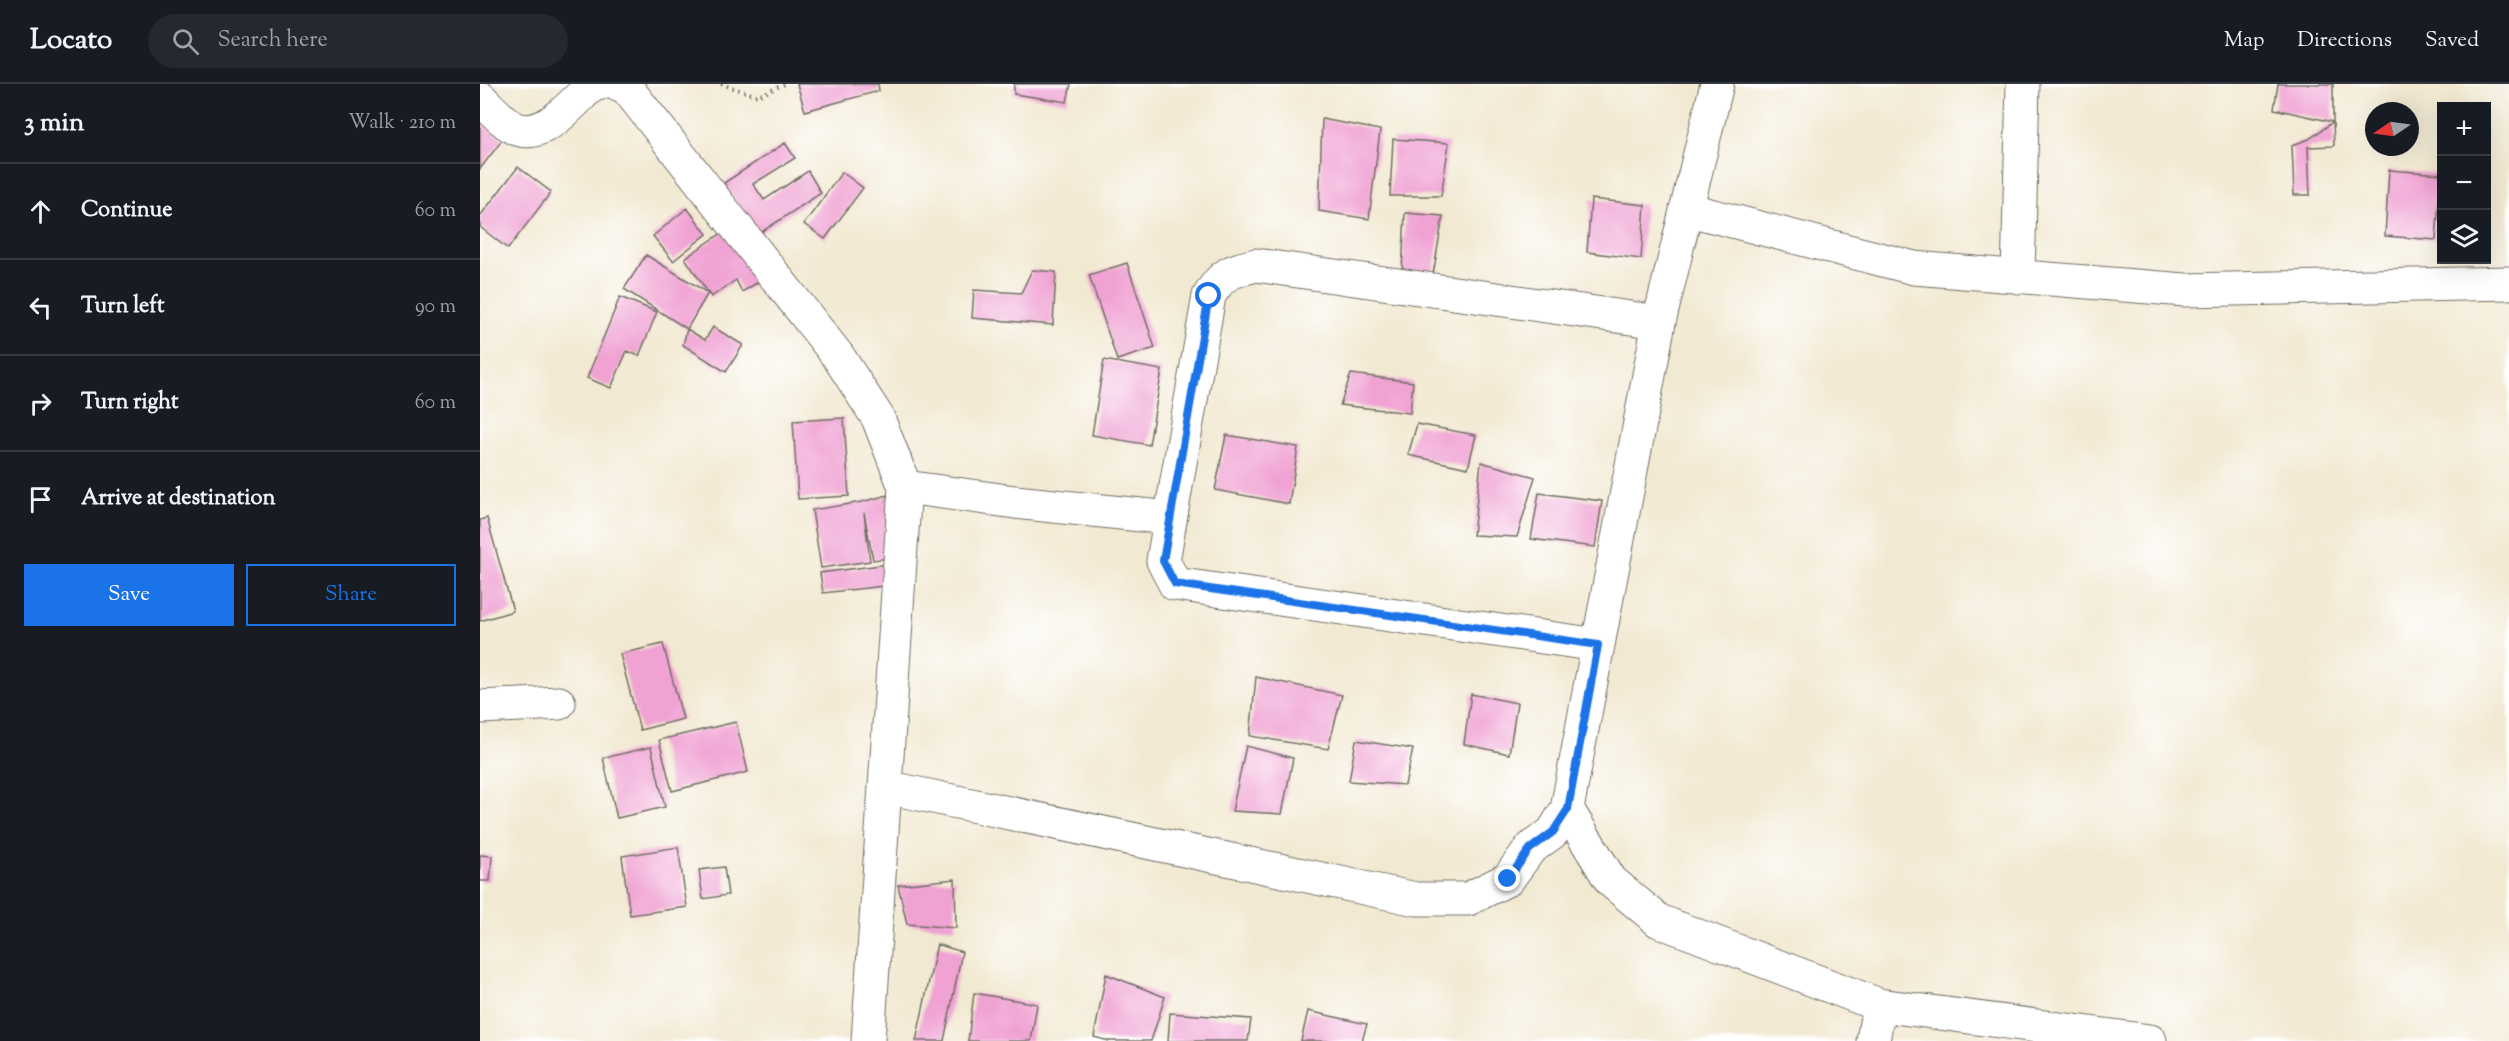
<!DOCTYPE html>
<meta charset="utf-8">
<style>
:root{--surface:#171b24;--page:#242831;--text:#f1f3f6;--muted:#9ea1a6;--line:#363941;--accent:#1a73e8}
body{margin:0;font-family:"Sorts Mill Goudy",serif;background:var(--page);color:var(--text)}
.controls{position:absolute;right:18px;top:18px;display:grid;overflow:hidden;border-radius:0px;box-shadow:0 6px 24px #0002}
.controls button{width:54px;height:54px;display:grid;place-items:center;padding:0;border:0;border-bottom:2px solid var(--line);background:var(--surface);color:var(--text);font:30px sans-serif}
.compass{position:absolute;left:1885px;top:18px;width:54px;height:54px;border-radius:50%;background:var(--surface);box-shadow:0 6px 24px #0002;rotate:257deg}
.stop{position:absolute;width:18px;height:18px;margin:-14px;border:4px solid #1a73e8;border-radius:50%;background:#fff}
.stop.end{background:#1a73e8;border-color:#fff;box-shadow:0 2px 6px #0008}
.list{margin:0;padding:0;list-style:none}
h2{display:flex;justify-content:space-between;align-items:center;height:78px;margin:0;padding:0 24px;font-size:26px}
h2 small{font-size:20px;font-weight:400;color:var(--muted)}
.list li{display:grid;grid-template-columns:39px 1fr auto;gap:18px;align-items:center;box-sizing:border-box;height:96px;padding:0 24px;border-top:2px solid var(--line)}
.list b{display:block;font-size:22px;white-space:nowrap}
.list em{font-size:20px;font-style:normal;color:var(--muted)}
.actions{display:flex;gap:12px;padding:18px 24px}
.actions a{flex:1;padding:14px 0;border:2px solid var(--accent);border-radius:0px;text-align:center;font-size:21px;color:var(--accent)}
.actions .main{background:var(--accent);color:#fff}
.icon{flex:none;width:33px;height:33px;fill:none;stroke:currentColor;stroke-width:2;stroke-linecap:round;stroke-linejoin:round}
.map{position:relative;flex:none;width:2029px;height:957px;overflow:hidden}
header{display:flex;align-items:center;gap:36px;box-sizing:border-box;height:84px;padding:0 30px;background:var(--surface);border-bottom:2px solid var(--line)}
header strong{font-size:28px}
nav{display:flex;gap:33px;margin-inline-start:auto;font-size:21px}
.search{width:420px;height:54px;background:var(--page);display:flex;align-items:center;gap:15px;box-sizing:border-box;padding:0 21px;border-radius:33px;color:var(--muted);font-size:22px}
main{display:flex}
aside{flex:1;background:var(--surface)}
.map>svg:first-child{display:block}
.building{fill:#f0a2d3}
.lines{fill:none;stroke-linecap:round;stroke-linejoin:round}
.minor-casing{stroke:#716e65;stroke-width:35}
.path{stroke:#716e65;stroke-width:4;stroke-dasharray:1.5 4.5;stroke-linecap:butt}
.minor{stroke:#fff;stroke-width:33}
.route{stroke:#1a73e8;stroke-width:8}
</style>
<header>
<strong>Locato</strong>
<div class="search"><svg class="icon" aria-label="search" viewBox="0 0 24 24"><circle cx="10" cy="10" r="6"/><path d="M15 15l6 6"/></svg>Search here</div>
<nav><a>Map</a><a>Directions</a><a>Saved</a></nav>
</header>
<main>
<aside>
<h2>3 min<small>Walk · 210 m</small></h2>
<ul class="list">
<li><svg class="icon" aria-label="ahead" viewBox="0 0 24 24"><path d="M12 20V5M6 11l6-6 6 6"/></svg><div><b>Continue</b></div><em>60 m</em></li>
<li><svg class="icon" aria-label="left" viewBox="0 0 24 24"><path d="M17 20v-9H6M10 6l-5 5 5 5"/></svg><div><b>Turn left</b></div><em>90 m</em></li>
<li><svg class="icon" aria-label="right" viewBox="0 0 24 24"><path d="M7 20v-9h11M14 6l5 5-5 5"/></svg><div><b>Turn right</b></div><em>60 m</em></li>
<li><svg class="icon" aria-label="arrive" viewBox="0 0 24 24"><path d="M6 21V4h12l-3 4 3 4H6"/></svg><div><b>Arrive at destination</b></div></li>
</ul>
<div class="actions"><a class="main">Save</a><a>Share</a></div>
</aside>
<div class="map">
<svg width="2029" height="957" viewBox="0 0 2029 957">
<rect width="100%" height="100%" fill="#fff"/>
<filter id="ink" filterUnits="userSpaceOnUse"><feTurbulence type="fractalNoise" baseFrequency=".0167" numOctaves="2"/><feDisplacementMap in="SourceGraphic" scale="12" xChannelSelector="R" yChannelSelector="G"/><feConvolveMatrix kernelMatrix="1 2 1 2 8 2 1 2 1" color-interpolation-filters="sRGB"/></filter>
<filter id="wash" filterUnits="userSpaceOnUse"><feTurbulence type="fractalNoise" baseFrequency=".008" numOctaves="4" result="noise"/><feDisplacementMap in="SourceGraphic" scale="24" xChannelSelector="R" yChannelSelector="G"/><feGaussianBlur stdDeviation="1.35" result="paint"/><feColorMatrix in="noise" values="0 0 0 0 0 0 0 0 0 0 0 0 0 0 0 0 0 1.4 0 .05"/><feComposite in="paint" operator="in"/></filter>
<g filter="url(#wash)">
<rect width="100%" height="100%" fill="#f2e9d2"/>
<g id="blocks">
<path class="building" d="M317 0H398L399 7 325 27Z
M534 0H591L587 18 534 10Z
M1798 0H1853V38L1794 25Z
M842 35 900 46 889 135 839 127Z
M0 37 23 55 0 85Z
M1853 38 1854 62 1828 63 1830 111H1814L1812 61 1829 55Z
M913 55 969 59 961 112H910Z
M305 59 315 74 273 100 284 116 328 87 341 109 277 151 244 99Z
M38 83 71 108 28 165 0 143V132Z
M1909 86 1961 90 1956 156 1905 152Z
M362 88 383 104 345 155 324 140Z
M1111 115 1165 121 1161 175 1107 168Z
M207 124 227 150 193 177 173 152Z
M925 129 963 132 953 191 922 188Z
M248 145 280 197 262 208 256 196 231 213 205 174Z
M166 171 228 209 207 245 144 205Z
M647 179 675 264 637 276 609 191Z
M552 186 576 188 573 241 492 234 494 206 541 209Z
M140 213 177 228 159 272 147 267 131 304 107 294Z
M233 243 263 261 246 288 203 261 207 245 225 256Z
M624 276 682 286 669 361 612 351Z
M871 290 933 298 930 329 860 321Z
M364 334 369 412 318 415 313 337Z
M937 340 996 351 988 384 928 371Z
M746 351 818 363 809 420 735 406Z
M1001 378 1055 393 1037 453 993 451Z
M1059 409 1122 417 1115 463 1051 455Z
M408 411 417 473 393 476 384 429 390 477 341 484 332 426 382 418Z
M7 434 33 527 0 537V436Z
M408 480 412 501 343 509 340 489Z
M183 560 203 635 160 646 140 570Z
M776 593 862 611 848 665 770 652Z
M991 610 1037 619 1029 670 984 660Z
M256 638 268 688 192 707 179 656Z
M876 656 933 665 925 701 869 697Z
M766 662 813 674 802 730 752 727Z
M171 663 185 723 137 734 123 674Z
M198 763 207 823 150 831 142 772Z
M0 771 12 772 10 797H0Z
M244 783 248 811 223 815 219 786Z
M475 795 476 844 427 840 418 801Z
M457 860 482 868 464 957H436Z
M626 890 685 913 671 957H629L614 953Z
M494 909 557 920 551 957H488Z
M828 927 887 940 882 957H821Z
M690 929 771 935 768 957H688Z"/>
</g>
</g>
<g filter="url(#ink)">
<use href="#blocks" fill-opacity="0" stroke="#716e65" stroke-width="1.5"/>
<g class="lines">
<g class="minor-casing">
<path id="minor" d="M138 0 146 3 358 272 398 334 425 403
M0 14C10 23 24 40 37 45 65 55 92 19 111 2L118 0
M1206 125 1434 184 1705 206 2029 199
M1538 193 1543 0
M1118 561 695 500 683 477 729 212C742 189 751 187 776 181L1179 238
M0 623 79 619
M406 703 936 815H988L1028 795 1050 765 1073 748 1087 725 1179 238 1237 0
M1087 725 1131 797 1179 837 1399 921 1670 957
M388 957 425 403 535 418 690 434
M1393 957 1399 921"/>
</g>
<path class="path" d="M241 0 278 12 305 0"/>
<use href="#minor" class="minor"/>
</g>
</g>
<g class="lines" filter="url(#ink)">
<path class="route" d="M729 212 683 477 695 500 1118 561 1088 725 1073 748 1050 765 1028 795"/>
</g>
</svg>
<div class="controls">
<button>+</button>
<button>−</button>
<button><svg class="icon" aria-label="layers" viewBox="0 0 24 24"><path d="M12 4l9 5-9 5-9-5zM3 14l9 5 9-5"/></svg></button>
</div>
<svg class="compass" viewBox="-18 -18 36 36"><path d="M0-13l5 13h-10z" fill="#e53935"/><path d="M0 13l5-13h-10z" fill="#9ea1a6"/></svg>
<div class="stop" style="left:729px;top:212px"></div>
<div class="stop end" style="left:1028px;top:795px"></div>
</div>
</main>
